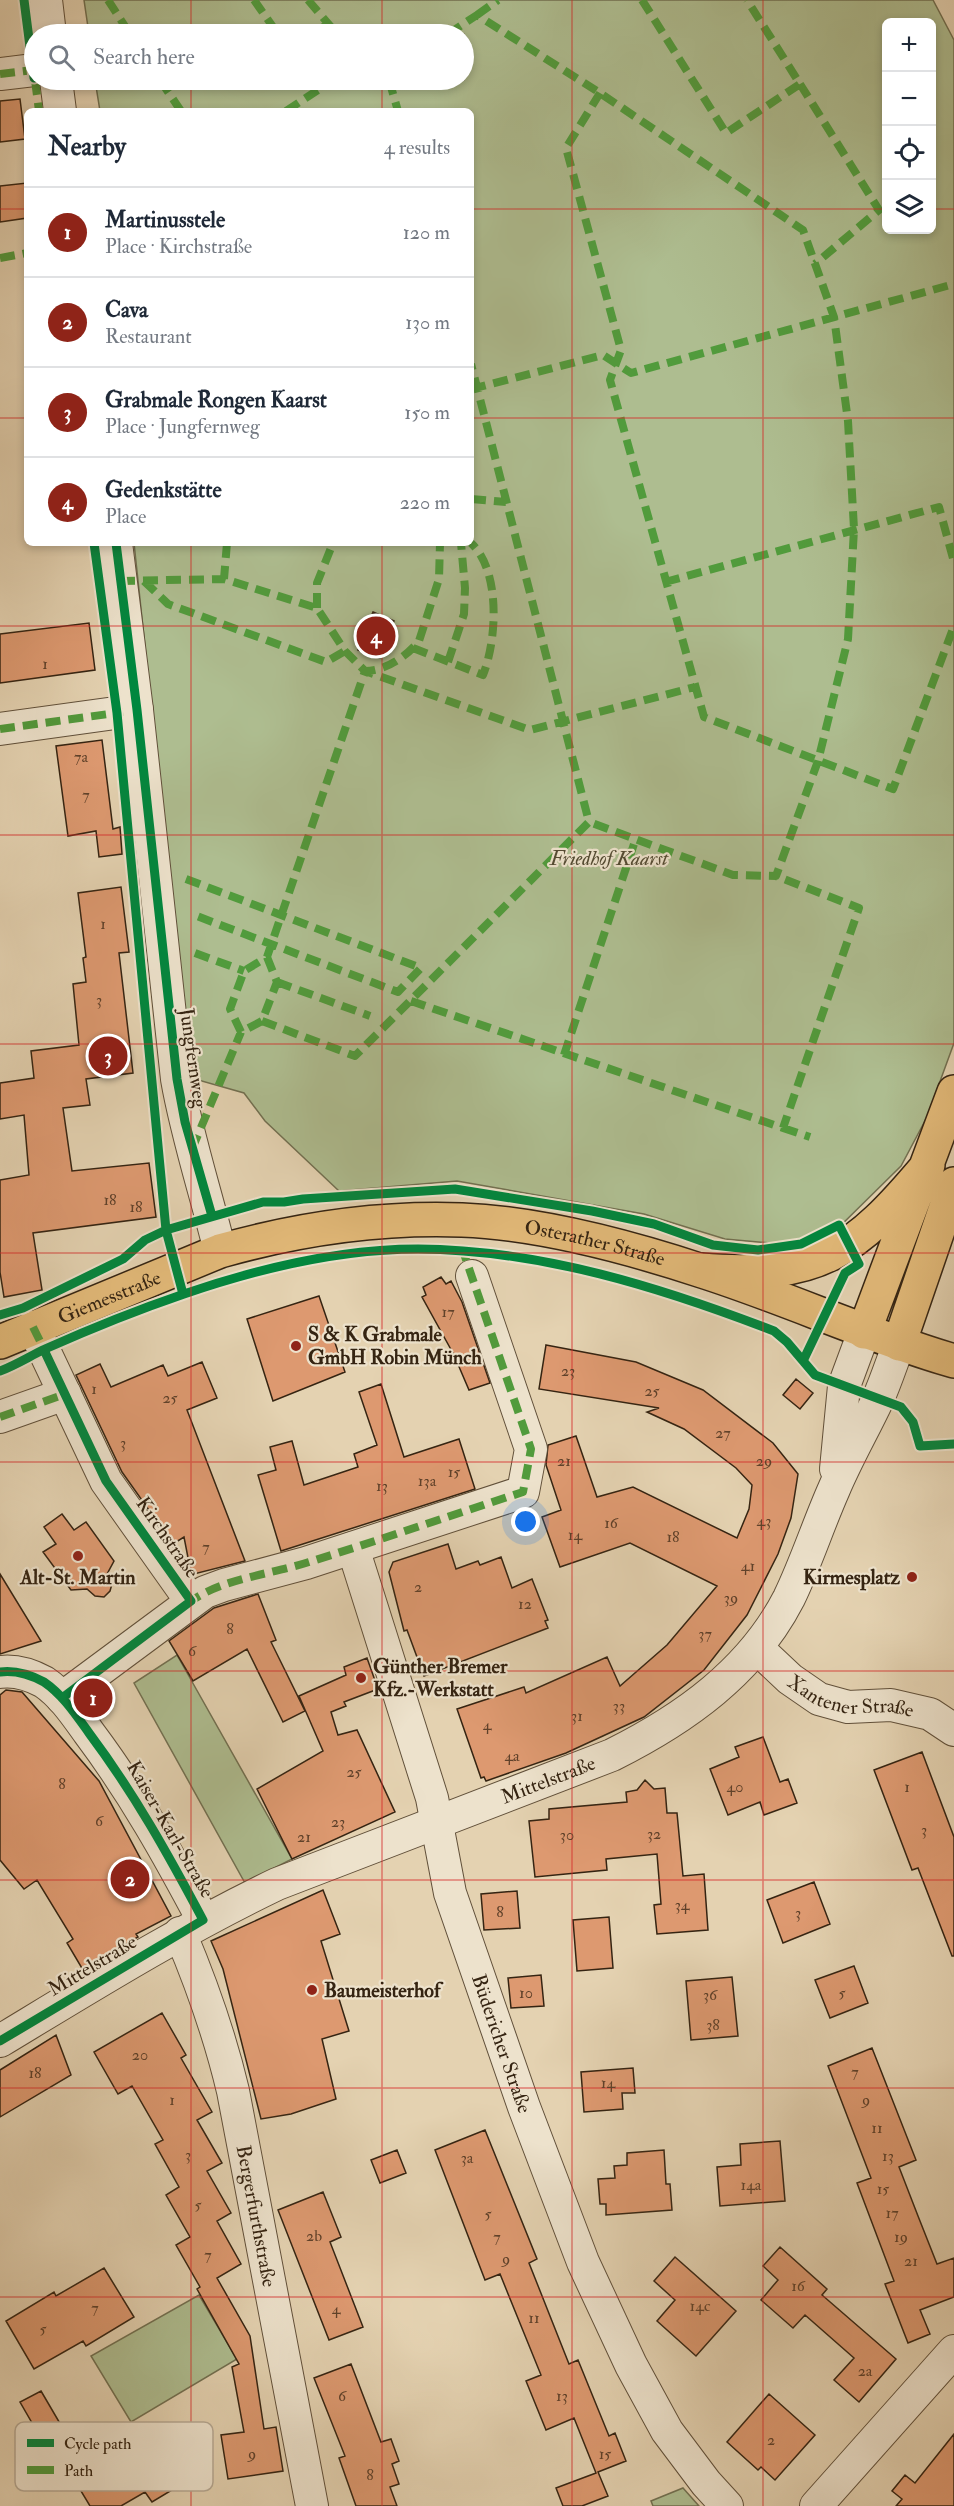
<!DOCTYPE html>
<meta charset="utf-8">
<style>
:root{--surface:#fff;--page:#f6f6f7;--text:#1f2937;--muted:#747a83;--line:#e0e1e3;--accent:#8f2418}
body{margin:0;font-family:"IM FELL Double Pica",serif;background:var(--page);color:var(--text)}
.controls{position:absolute;right:18px;top:18px;display:grid;overflow:hidden;border-radius:9px;box-shadow:0 3px 9px #0003}
.controls button{width:54px;height:54px;display:grid;place-items:center;padding:0;border:0;border-bottom:2px solid var(--line);background:var(--surface);color:var(--text);font:30px sans-serif}
.you{position:absolute;left:526px;top:1522px;width:21px;height:21px;margin:-15px;border:4px solid #fff;border-radius:50%;background:#1a73e8;box-shadow:0 0 0 9px #1a73e833}
.badge{display:grid;place-items:center;width:39px;height:39px;border-radius:50%;background:var(--accent);color:#fff;font-size:20px;font-weight:700}
.pin{position:absolute;translate:-50% -50%;border:3px solid #fff;box-shadow:0 2px 6px #0006}
.list{margin:0;padding:0;list-style:none}
h2{display:flex;justify-content:space-between;align-items:center;height:78px;margin:0;padding:0 24px;font-size:26px}
h2 small{font-size:20px;font-weight:400;color:var(--muted)}
.list li{display:grid;grid-template-columns:39px 1fr auto;gap:18px;align-items:center;box-sizing:border-box;height:90px;padding:0 24px;border-top:2px solid var(--line)}
.list b{display:block;font-size:22px;white-space:nowrap}
.list p{margin:0;font-size:20px;white-space:nowrap;color:var(--muted)}
.list em{font-size:20px;font-style:normal;color:var(--muted)}
.icon{flex:none;width:33px;height:33px;fill:none;stroke:currentColor;stroke-width:2;stroke-linecap:round;stroke-linejoin:round}
.map{position:relative;flex:none;width:954px;height:2506px;overflow:hidden}
.search{position:absolute;background:var(--surface);box-shadow:0 3px 9px #0003;left:24px;top:24px;width:450px;height:66px;display:flex;align-items:center;gap:15px;box-sizing:border-box;padding:0 21px;border-radius:33px;color:var(--muted);font-size:22px}
.panel{position:absolute;background:var(--surface);box-shadow:0 3px 9px #0003;left:24px;top:108px;width:450px;height:438px;border-radius:9px}
.map>svg:first-child{display:block}
.green{fill:#aebd90;stroke:#727051;stroke-width:1.5;fill-rule:evenodd}
.building{fill:#dd9970;stroke:#352412;stroke-width:1.5}
.lines{fill:none;stroke-linecap:round;stroke-linejoin:round}
.minor-casing{stroke:#61503a;stroke-width:34}
.major-casing{stroke:#352412;stroke-width:36}
.highway-casing{stroke:#352412;stroke-width:36}
.minor{stroke:#ede2cc;stroke-width:32}
.major{stroke:#e2b978;stroke-width:33}
.highway{stroke:#e2b978;stroke-width:33}
.quiet{stroke:#519b3c;stroke-width:8;stroke-dasharray:15 8;stroke-linecap:butt}
.cycleway-casing{stroke:#ede2cc;stroke-width:13}
.cycleway{stroke:#00873e;stroke-width:9}
.grid{fill:none;stroke:#d62828;stroke-width:1.5;stroke-opacity:0.55}
.poi-dot{fill:#8f2418;stroke:#ede2cc;stroke-width:2}
.labels{text-anchor:middle;stroke-width:4.5;stroke-linejoin:round;paint-order:stroke}
.number-label{font-size:16px;fill:#5f412a}
.park-label{font-size:20px;font-style:italic;fill:#534a32;stroke:#ede2cc}
.street-label{font-size:20px;fill:#352412;stroke:#ede2cc}
.poi-label{font-size:20px;font-weight:bold;fill:#352412;stroke:#ede2cc;text-anchor:start}
.key{fill:#ede2cc;stroke:#b6a994;stroke-width:1.5}
.key-label{font-size:16px;fill:#352412}
</style>
<div class="map">
<svg width="954" height="2506" viewBox="0 0 954 2506">
<rect width="100%" height="100%" fill="#e4d2b1"/>
<filter id="stains"><feTurbulence type="fractalNoise" baseFrequency=".00333" numOctaves="4"/><feColorMatrix values="0 0 0 0 .2 0 0 0 0 .09 0 0 0 0 .02 0 0 0 .5 -.17"/></filter>
<radialGradient id="worn" r=".72"><stop offset=".6" stop-color="#630" stop-opacity="0"/><stop offset="1" stop-color="#630" stop-opacity=".3"/></radialGradient>
<path class="green" d="M84 0H933L954 40V1043L927 1117 901 1166 830 1236 782 1244 725 1239 644 1214 457 1181 339 1191 265 1121 244 1093 191 1078 134 543H471V111H100L95 80H464V34H89ZM886 22H932V230H886Z
M177 1655 292 1859 245 1883 134 1683Z
M199 2295 237 2359 131 2422 91 2356Z
M683 2488 699 2506H653L651 2501Z"/>
<path class="building" d="M20 99 25 139 0 142V101Z
M27 183V218L0 222V186Z
M373 612 394 621 380 658 358 650Z
M89 623 95 670 0 683V634Z
M102 740 113 829 120 827 122 854 99 857 96 831 68 836 56 746Z
M121 887 129 952 119 953 133 1073 86 1079 90 1105 63 1108 72 1171 149 1163 156 1217 33 1233 42 1290 4 1297 0 1272V1180L29 1175 24 1115 0 1119V1083L34 1078 31 1051 79 1045 73 984 86 982 83 958 86 957 78 893Z
M441 1277 446 1284 451 1281 462 1302 490 1383 469 1390 454 1355 422 1297 426 1295 423 1287Z
M319 1296 345 1372 273 1401 247 1319Z
M546 1345 636 1362 703 1390 773 1443 798 1474 791 1518 778 1554 747 1615 704 1670 644 1717 566 1753 486 1781 484 1777 481 1778 457 1709 524 1687 526 1693 607 1657 620 1686 667 1645 717 1586 630 1543 560 1567 542 1517 561 1510 546 1465 548 1445 576 1436 597 1497 633 1487 737 1538 749 1509 752 1485 736 1468 684 1429 647 1412 659 1408 539 1389Z
M202 1362 217 1398 187 1410 245 1561 194 1574 190 1568 184 1537 173 1544 122 1472 76 1375 100 1364 111 1387 163 1365 168 1376Z
M796 1379 813 1393 800 1409 783 1395Z
M381 1384 404 1457 459 1439 475 1489 281 1551 258 1475 276 1470 270 1447 292 1441 304 1485 358 1467 354 1454 377 1445 359 1392Z
M62 1514 74 1530 86 1522 114 1561 106 1576 112 1584 110 1591 104 1597 95 1596 87 1589 71 1590 43 1552 56 1544 44 1527Z
M448 1544 456 1569 478 1561 480 1565 501 1557 512 1588 532 1579 548 1620 545 1621 548 1628 424 1676 407 1630 404 1631 389 1572 393 1562Z
M0 1574 41 1641 0 1654Z
M258 1594 276 1640 271 1642 305 1711 283 1722 247 1649 193 1681 169 1641 214 1608Z
M367 1658 378 1689 344 1702 346 1706 331 1712 338 1735 357 1730 395 1812 292 1859 257 1789 323 1751 299 1696 346 1675 344 1667Z
M6 1690 22 1692 99 1781 171 1916 136 1934 138 1937 83 1970 67 1943 73 1939 37 1880 24 1889 0 1860V1695Z
M763 1737 780 1782 788 1779 797 1803 764 1815 760 1802 728 1815 710 1769 739 1757 735 1747Z
M922 1752 954 1837V1956H952L918 1868 912 1870 874 1770Z
M645 1780 654 1789 665 1788 667 1813H677L683 1876 704 1874 708 1930 657 1934 654 1905 661 1904 657 1854 606 1859 607 1870 535 1877 529 1821 549 1819V1809L627 1802 626 1792 637 1790Z
M814 1882 830 1924 783 1943 767 1900Z
M323 1890 340 1934 321 1941 349 2031 322 2039 336 2099 291 2114 261 2119 223 1969 211 1941Z
M517 1891 520 1928 484 1930 481 1894Z
M609 1917 613 1968 577 1971 573 1920Z
M854 1966 868 2003 830 2018 815 1980Z
M541 1975 544 2006 511 2008 508 1978Z
M732 1977 738 2036 691 2040 686 1981Z
M162 2013 186 2055 181 2058 212 2112 197 2120 222 2163 207 2171 231 2213 217 2221 241 2264 217 2278 250 2336 264 2429 276 2427 283 2471 228 2479 221 2435 244 2432 232 2367 239 2364 197 2289 200 2287 176 2245 190 2237 166 2195 179 2187 155 2144 163 2140 132 2086 118 2094 94 2052Z
M56 2035 71 2075 0 2117V2070Z
M872 2048 916 2160 899 2167 918 2216 937 2264 954 2258V2297L920 2310 930 2334 908 2343 885 2284 894 2281 857 2183 871 2178 828 2066Z
M633 2068 635 2093H622L623 2109 584 2112 581 2072Z
M485 2130 537 2259 529 2263 569 2364 578 2360 609 2436 615 2433 626 2461 598 2472 608 2496 582 2506H563L556 2488 596 2473 574 2418 546 2430 526 2381 541 2375 500 2274 485 2280 435 2150Z
M780 2141 785 2201 720 2206 717 2167 741 2165 740 2144Z
M397 2150 406 2173 380 2183 371 2160Z
M664 2150 666 2184H670L672 2210 606 2215V2204H600L598 2179 615 2178 614 2166 627 2165V2153Z
M323 2192 341 2237 330 2242 363 2327 329 2340 278 2210Z
M780 2247 827 2289 822 2295 896 2359 859 2402 834 2380 854 2358 805 2315 793 2328 761 2300 778 2280 763 2266Z
M675 2257 736 2311 696 2356 657 2321 675 2300 654 2281Z
M104 2268 134 2317 86 2346 83 2341 34 2369 6 2321 54 2292 56 2296Z
M351 2364 381 2442 391 2439 399 2461 392 2464 399 2484 390 2487 397 2506H356L339 2458 345 2456 314 2378Z
M41 2391 86 2468 119 2448 126 2459 172 2432 197 2475 152 2502 145 2492 121 2506H90L72 2476 65 2480 20 2402Z
M769 2394 815 2435 775 2480 761 2467 758 2470 727 2442Z
M954 2434V2506H896L902 2499 892 2491 905 2475 915 2483Z"/>
<g class="lines">
<g class="minor-casing">
<g id="minor">
<path d="M46 0 50 34"/>
<path d="M0 74 34 70"/>
<path d="M56 80 60 111"/>
<path d="M116 543 137 710 177 1079C187 1137 206 1193 220 1251"/>
<path d="M0 729 137 710"/>
<path d="M33 1327 106 1481 191 1601"/>
<path d="M0 1417 65 1394"/>
<path d="M836 1469 844 1386 864 1332"/>
<path id="s1" d="M353 1548 432 1798 450 1893 524 2107 583 2262 631 2365 667 2431 706 2483 727 2506"/>
<path id="s2" d="M757 1648 790 1679 819 1699 848 1707 891 1705 930 1714 954 1730"/>
<path d="M0 1672C15 1670 31 1675 44 1682 63 1695 76 1715 89 1733 134 1793 168 1854 203 1920"/>
<path d="M62 1698 205 1592 224 1585 306 1563 523 1492 531 1449 472 1276"/>
<path id="s3" d="M180 1933C202 1985 220 2036 233 2091L312 2506"/>
<path id="s4" d="M0 2041C91 1986 181 1930 277 1884L612 1755C684 1719 751 1672 789 1598 806 1563 818 1525 834 1489 847 1458 864 1429 878 1399 886 1381 892 1362 899 1344"/>
<path d="M816 2506 954 2351"/>
</g>
</g>
<g class="major-casing">
<g id="major">
<path id="s5" d="M0 1342 220 1251C298 1229 381 1217 462 1220 539 1223 629 1247 702 1271 787 1298 868 1336 954 1361"/>
</g>
</g>
<g class="highway-casing">
<path id="highway" d="M701 1270C819 1279 854 1253 928 1165
M864 1332 954 1092
M899 1344 954 1184"/>
</g>
<use href="#minor" class="minor"/>
<use href="#major" class="major"/>
<use href="#highway" class="highway"/>
<path class="quiet" d="M108 0 130 34
M254 0 278 34
M308 0 337 34
M642 0 726 133 800 84 747 0
M477 15 498 0
M312 34 328 24
M448 34 477 15 600 93 803 230 834 317 848 421 854 529 848 639 818 761 776 876 733 875 589 822
M0 74 34 70
M35 80 39 111
M160 80 181 111
M389 80 398 111
M800 84 879 210 815 264
M600 93 566 148 621 350 610 380 704 717 893 789 954 626
M286 111 333 80
M0 258 27 253
M471 389 603 355 631 373 954 284
M471 499 506 502
M227 543 224 579 317 608 345 651 365 671 530 730 695 687
M120 581 224 579
M144 581 168 604 326 662 345 651
M665 582 939 507 954 562
M317 608V583L333 543
M413 648 483 675C497 640 501 571 471 543
M448 662 464 614 465 588 461 543
M0 729 123 712
M186 879 421 968 398 992 194 915
M195 953 244 971
M267 957 277 982 262 1021 241 1032 230 1009 244 971 267 957 365 671C385 671 406 657 419 641L439 579 440 543
M277 982 370 1016
M411 1001 783 1128 859 908 776 876
M262 1021 355 1056 589 822 471 364
M564 1055 636 838
M783 1128 810 1137
M192 1149 241 1032
M33 1327 46 1353
M0 1417 65 1394
M187 1604C221 1578 269 1575 309 1562 380 1540 452 1515 523 1492L531 1449 463 1251"/>
<g class="cycleway-casing">
<path id="cycleway" d="M24 0 34 78
M94 543 117 713 166 1230 183 1294
M116 543 137 710 177 1079 185 1122 212 1216
M0 1315 23 1308 123 1259 145 1240 166 1230 263 1202H284L303 1199 455 1189 592 1211 654 1224 713 1245 758 1250 801 1244 839 1225 859 1264 845 1273 803 1361
M44 1350 106 1481 191 1601 62 1698
M0 1371C16 1365 30 1356 45 1349 90 1329 137 1310 184 1294 257 1269 340 1249 418 1249 542 1250 660 1287 774 1331L787 1342 815 1375 901 1407 913 1422 920 1446 954 1444
M0 1672C15 1670 31 1675 44 1682 63 1695 76 1715 89 1733 134 1793 168 1854 203 1920L0 2041"/>
</g>
<use href="#cycleway" class="cycleway"/>
</g>
<path class="grid" d="M191 0V34M382 0V34M572 0V2506M763 0V2506M191 80V111M382 80V111M0 209H27M471 209H886M932 209H954M0 418H27M471 418H954M191 543V2506M382 543V2506M0 626H954M0 835H954M0 1044H954M0 1253H954M0 1462H954M0 1671H954M0 1880H954M0 2088H954M0 2297H954"/>
<g class="poi-dot">
<circle cx="296" cy="1346" r="6"/>
<circle cx="78" cy="1556" r="6"/>
<circle cx="912" cy="1577" r="6"/>
<circle cx="361" cy="1678" r="6"/>
<circle cx="312" cy="1990" r="6"/>
</g>
<g class="labels">
<g class="number-label">
<text x="45" y="669">1</text>
<text x="81" y="762">7a</text>
<text x="86" y="800">7</text>
<text x="103" y="929">1</text>
<text x="99" y="1005">3</text>
<text x="110" y="1205">18</text>
<text x="136" y="1212">18</text>
<text x="448" y="1317">17</text>
<text x="568" y="1376">23</text>
<text x="94" y="1394">1</text>
<text x="652" y="1396">25</text>
<text x="170" y="1403">25</text>
<text x="723" y="1438">27</text>
<text x="123" y="1448">3</text>
<text x="564" y="1466">21</text>
<text x="764" y="1466">29</text>
<text x="454" y="1477">15</text>
<text x="427" y="1486">13a</text>
<text x="382" y="1491">13</text>
<text x="764" y="1526">43</text>
<text x="611" y="1528">16</text>
<text x="575" y="1540">14</text>
<text x="673" y="1542">18</text>
<text x="206" y="1552">7</text>
<text x="748" y="1571">41</text>
<text x="418" y="1592">2</text>
<text x="731" y="1603">39</text>
<text x="525" y="1609">12</text>
<text x="230" y="1634">8</text>
<text x="705" y="1639">37</text>
<text x="192" y="1656">6</text>
<text x="619" y="1711">33</text>
<text x="577" y="1721">31</text>
<text x="487" y="1730">4</text>
<text x="512" y="1761">4a</text>
<text x="354" y="1777">25</text>
<text x="62" y="1789">8</text>
<text x="735" y="1792">40</text>
<text x="907" y="1792">1</text>
<text x="99" y="1826">6</text>
<text x="338" y="1827">23</text>
<text x="924" y="1835">3</text>
<text x="654" y="1839">32</text>
<text x="567" y="1840">30</text>
<text x="304" y="1842">21</text>
<text x="682" y="1910">34</text>
<text x="500" y="1917">8</text>
<text x="798" y="1918">3</text>
<text x="526" y="1998">10</text>
<text x="842" y="1998">5</text>
<text x="710" y="2000">36</text>
<text x="713" y="2030">38</text>
<text x="140" y="2060">20</text>
<text x="855" y="2077">7</text>
<text x="35" y="2078">18</text>
<text x="608" y="2088">14</text>
<text x="172" y="2105">1</text>
<text x="866" y="2105">9</text>
<text x="877" y="2133">11</text>
<text x="188" y="2160">3</text>
<text x="888" y="2161">13</text>
<text x="467" y="2163">3a</text>
<text x="751" y="2190">14a</text>
<text x="883" y="2194">15</text>
<text x="198" y="2210">5</text>
<text x="892" y="2218">17</text>
<text x="488" y="2219">5</text>
<text x="314" y="2241">2b</text>
<text x="497" y="2242">7</text>
<text x="901" y="2242">19</text>
<text x="208" y="2260">7</text>
<text x="506" y="2264">9</text>
<text x="911" y="2266">21</text>
<text x="798" y="2291">16</text>
<text x="700" y="2311">14c</text>
<text x="95" y="2313">7</text>
<text x="336" y="2314">4</text>
<text x="534" y="2323">11</text>
<text x="43" y="2334">5</text>
<text x="865" y="2376">2a</text>
<text x="342" y="2401">6</text>
<text x="562" y="2401">13</text>
<text x="771" y="2445">2</text>
<text x="252" y="2459">9</text>
<text x="605" y="2459">15</text>
<text x="370" y="2480">8</text>
</g>
<g class="park-label">
<text x="609" y="865">Friedhof Kaarst</text>
</g>
<g class="street-label">
<text transform="translate(194 1058) rotate(82)" y="7">Jungfernweg</text>
<text dy="7" stroke="none"><textPath href="#s5" startOffset="618">Osterather Straße</textPath></text>
<text dy="7" stroke="none"><textPath href="#s5" startOffset="118">Giemesstraße</textPath></text>
<text transform="translate(168 1537) rotate(55)" y="7">Kirchstraße</text>
<text dy="7" stroke="none"><textPath href="#s2" startOffset="111">Xantener Straße</textPath></text>
<text dy="7" stroke="none"><textPath href="#s4" startOffset="609">Mittelstraße</textPath></text>
<text transform="translate(171 1829) rotate(60)" y="7">Kaiser-Karl-Straße</text>
<text transform="translate(92 1965) rotate(-31)" y="7">Mittelstraße</text>
<text dy="7" stroke="none"><textPath href="#s1" startOffset="518">Büdericher Straße</textPath></text>
<text dy="7" stroke="none"><textPath href="#s3" startOffset="294">Bergerfurthstraße</textPath></text>
</g>
<g class="poi-label">
<text x="308" y="1341">S &amp; K Grabmale<tspan x="308" dy="23">GmbH Robin Münch</tspan></text>
<text x="78" y="1584" text-anchor="middle">Alt-St. Martin</text>
<text x="900" y="1584" text-anchor="end">Kirmesplatz</text>
<text x="373" y="1673">Günther Bremer<tspan x="373" dy="23">Kfz.-Werkstatt</tspan></text>
<text x="324" y="1997">Baumeisterhof</text>
</g>
</g>
<rect x="15" y="2422" width="198" height="69" rx="9" class="key"/>
<rect x="27" y="2439" width="27" height="8" fill="#00873e"/>
<rect x="27" y="2466" width="27" height="8" fill="#519b3c"/>
<g class="key-label">
<text x="64" y="2449">Cycle path</text>
<text x="64" y="2476">Path</text>
</g>
<rect width="100%" height="100%" filter="url(#stains)"/>
<rect width="100%" height="100%" fill="url(#worn)"/>
</svg>
<div class="controls">
<button>+</button>
<button>−</button>
<button><svg class="icon" aria-label="locate" viewBox="0 0 24 24"><circle cx="12" cy="12" r="6"/><path d="M12 2v4M12 18v4M2 12h4M18 12h4"/></svg></button>
<button><svg class="icon" aria-label="layers" viewBox="0 0 24 24"><path d="M12 4l9 5-9 5-9-5zM3 14l9 5 9-5"/></svg></button>
</div>
<div class="you"></div>
<div class="pin badge" style="left:93px;top:1698px">1</div>
<div class="pin badge" style="left:130px;top:1879px">2</div>
<div class="pin badge" style="left:108px;top:1056px">3</div>
<div class="pin badge" style="left:376px;top:636px">4</div>
<div class="search"><svg class="icon" aria-label="search" viewBox="0 0 24 24"><circle cx="10" cy="10" r="6"/><path d="M15 15l6 6"/></svg>Search here</div>
<section class="panel">
<h2>Nearby<small>4 results</small></h2>
<ul class="list">
<li><span class="badge">1</span><div><b>Martinusstele</b><p>Place · Kirchstraße</p></div><em>120 m</em></li>
<li><span class="badge">2</span><div><b>Cava</b><p>Restaurant</p></div><em>130 m</em></li>
<li><span class="badge">3</span><div><b>Grabmale Rongen Kaarst</b><p>Place · Jungfernweg</p></div><em>150 m</em></li>
<li><span class="badge">4</span><div><b>Gedenkstätte</b><p>Place</p></div><em>220 m</em></li>
</ul>
</section>
</div>
